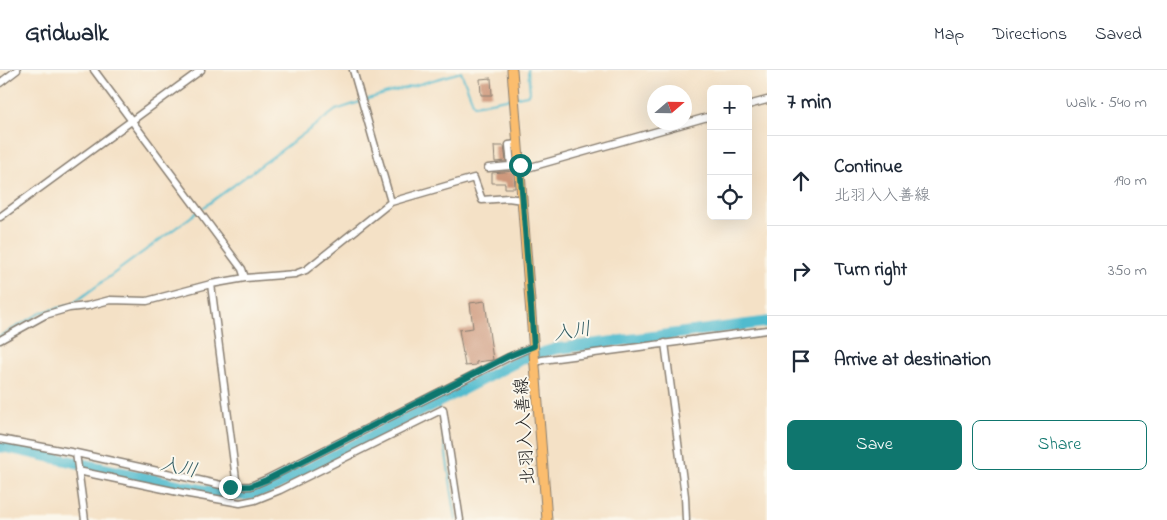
<!DOCTYPE html>
<meta charset="utf-8">
<style>
:root{--surface:#fff;--page:#f2f2f3;--text:#1f2937;--muted:#747a83;--line:#e0e1e3;--accent:#0f766e}
body{margin:0;font-family:"Indie Flower","Klee One",sans-serif;background:var(--page);color:var(--text)}
.controls{position:absolute;right:15px;top:15px;display:grid;overflow:hidden;border-radius:8px;box-shadow:0 5px 20px #0002}
.controls button{width:45px;height:45px;display:grid;place-items:center;padding:0;border:0;border-bottom:1px solid var(--line);background:var(--surface);color:var(--text);font:25px sans-serif}
.compass{position:absolute;left:647px;top:15px;width:45px;height:45px;border-radius:50%;background:var(--surface);box-shadow:0 5px 20px #0002;rotate:70deg}
.stop{position:absolute;width:15px;height:15px;margin:-11px;border:4px solid #0f766e;border-radius:50%;background:#fff}
.stop.end{background:#0f766e;border-color:#fff;box-shadow:0 1px 5px #0008}
.list{margin:0;padding:0;list-style:none}
h2{display:flex;justify-content:space-between;align-items:center;height:65px;margin:0;padding:0 20px;font-size:21px}
h2 small{font-size:16px;font-weight:400;color:var(--muted)}
.list li{display:grid;grid-template-columns:32px 1fr auto;gap:15px;align-items:center;box-sizing:border-box;height:90px;padding:0 20px;border-top:1px solid var(--line)}
.list b{display:block;font-size:19px;white-space:nowrap}
.list p{margin:0;font-size:16px;white-space:nowrap;color:var(--muted)}
.list em{font-size:16px;font-style:normal;color:var(--muted)}
.actions{display:flex;gap:10px;padding:15px 20px}
.actions a{flex:1;padding:11px 0;border:1px solid var(--accent);border-radius:8px;text-align:center;font-size:18px;color:var(--accent)}
.actions .main{background:var(--accent);color:#fff}
.icon{flex:none;width:28px;height:28px;fill:none;stroke:currentColor;stroke-width:2;stroke-linecap:round;stroke-linejoin:round}
.map{position:relative;flex:none;width:767px;height:450px;overflow:hidden}
header{display:flex;align-items:center;gap:30px;box-sizing:border-box;height:70px;padding:0 25px;background:var(--surface);border-bottom:1px solid var(--line)}
header strong{font-size:24px}
nav{display:flex;gap:28px;margin-inline-start:auto;font-size:18px}
main{display:flex}
aside{flex:1;background:var(--surface)}
.map>svg:first-child{display:block}
.lines{fill:none;stroke-linecap:round;stroke-linejoin:round}
.stream{stroke:#51bbce;stroke-width:2}
.river{stroke:#51bbce;stroke-width:11}
.building{fill:#ce987b}
.minor-casing{stroke:#887e71;stroke-width:9}
.major-casing{stroke:#887e71;stroke-width:11}
.minor{stroke:#fff;stroke-width:6}
.major{stroke:#fbbd6e;stroke-width:9}
.route{stroke:#0f766e;stroke-width:6}
.labels{text-anchor:middle;stroke-width:4;stroke-linejoin:round;paint-order:stroke}
.street-label{font-size:18px;fill:#1c1c1c;stroke:#fbf7ec}
.water-label{font-size:19px;font-style:italic;fill:#315c63;stroke:#fbf7ec}
</style>
<header>
<strong>Gridwalk</strong>
<nav><a>Map</a><a>Directions</a><a>Saved</a></nav>
</header>
<main>
<div class="map">
<svg width="767" height="450" viewBox="0 0 767 450">
<rect width="100%" height="100%" fill="#fbf7ec"/>
<filter id="ink" filterUnits="userSpaceOnUse"><feTurbulence type="fractalNoise" baseFrequency=".02" numOctaves="2"/><feDisplacementMap in="SourceGraphic" scale="10" xChannelSelector="R" yChannelSelector="G"/><feConvolveMatrix kernelMatrix="1 2 1 2 8 2 1 2 1" color-interpolation-filters="sRGB"/></filter>
<filter id="wash" filterUnits="userSpaceOnUse"><feTurbulence type="fractalNoise" baseFrequency=".0096" numOctaves="4" result="noise"/><feDisplacementMap in="SourceGraphic" scale="20" xChannelSelector="R" yChannelSelector="G"/><feGaussianBlur stdDeviation="1.12" result="paint"/><feColorMatrix in="noise" values="0 0 0 0 0 0 0 0 0 0 0 0 0 0 0 0 0 1.4 0 .05"/><feComposite in="paint" operator="in"/></filter>
<g filter="url(#wash)">
<rect width="100%" height="100%" fill="#f4e1c6"/>
<g class="lines">
<path class="stream" d="M517 27 527 25 530 22 528 0
M364 30 461 2 474 35 512 28
M0 266 42 242 71 235 336 40 360 32
M438 333 439 339
M440 344 456 450
M0 382 5 378"/>
<path class="river" d="M0 376 226 425H248L267 420 524 288 555 279 767 252"/>
</g>
<g id="blocks">
<path class="building" d="M491 8 492 25H481L480 9Z
M494 76H504L506 91 495 92Z
M514 101 515 118H505V113H492V103Z
M485 231 493 290 476 292V295L465 296 459 260 473 258 470 233Z"/>
</g>
</g>
<g filter="url(#ink)">
<use href="#blocks" fill-opacity="0" stroke="#887e71" stroke-width="1"/>
<g class="lines">
<g class="minor-casing">
<path id="minor" d="M94 0 242 199 245 208
M353 0 391 132
M0 13 17 0
M748 35 767 30
M511 96 509 75 518 74
M488 98 520 95
M520 100 711 46
M0 147 201 0
M211 214 237 417
M0 270 45 245 69 238 87 236 110 230 147 231 211 214 245 208 295 204 306 200 391 132 474 108 482 130 508 128 522 130
M665 273 685 426 686 450
M535 293 542 290 767 260
M0 369 76 383 230 417 251 416 265 410 509 287 534 276
M76 383 85 450
M78 401 183 423 240 433 255 430 280 420 443 339 460 450"/>
</g>
<g class="major-casing">
<path id="major" d="M512 0 547 450"/>
</g>
<use href="#minor" class="minor"/>
<use href="#major" class="major"/>
</g>
</g>
<g class="lines" filter="url(#ink)">
<path class="route" d="M230 417 251 416 266 410 509 286 534 276 520 95"/>
</g>
<g class="labels">
<g class="street-label">
<text transform="translate(524 361) rotate(-94)" y="6">北羽入入善線</text>
</g>
<g class="water-label">
<text transform="translate(572 260) rotate(-9)" y="7">入川</text>
<text transform="translate(179 396) rotate(12)" y="7">入川</text>
</g>
</g>
</svg>
<div class="controls">
<button>+</button>
<button>−</button>
<button><svg class="icon" aria-label="locate" viewBox="0 0 24 24"><circle cx="12" cy="12" r="6"/><path d="M12 2v4M12 18v4M2 12h4M18 12h4"/></svg></button>
</div>
<svg class="compass" viewBox="-18 -18 36 36"><path d="M0-13l5 13h-10z" fill="#e53935"/><path d="M0 13l5-13h-10z" fill="#747a83"/></svg>
<div class="stop" style="left:520px;top:95px"></div>
<div class="stop end" style="left:230px;top:417px"></div>
</div>
<aside>
<h2>7 min<small>Walk · 540 m</small></h2>
<ul class="list">
<li><svg class="icon" aria-label="ahead" viewBox="0 0 24 24"><path d="M12 20V5M6 11l6-6 6 6"/></svg><div><b>Continue</b><p>北羽入入善線</p></div><em>190 m</em></li>
<li><svg class="icon" aria-label="right" viewBox="0 0 24 24"><path d="M7 20v-9h11M14 6l5 5-5 5"/></svg><div><b>Turn right</b></div><em>350 m</em></li>
<li><svg class="icon" aria-label="arrive" viewBox="0 0 24 24"><path d="M6 21V4h12l-3 4 3 4H6"/></svg><div><b>Arrive at destination</b></div></li>
</ul>
<div class="actions"><a class="main">Save</a><a>Share</a></div>
</aside>
</main>
